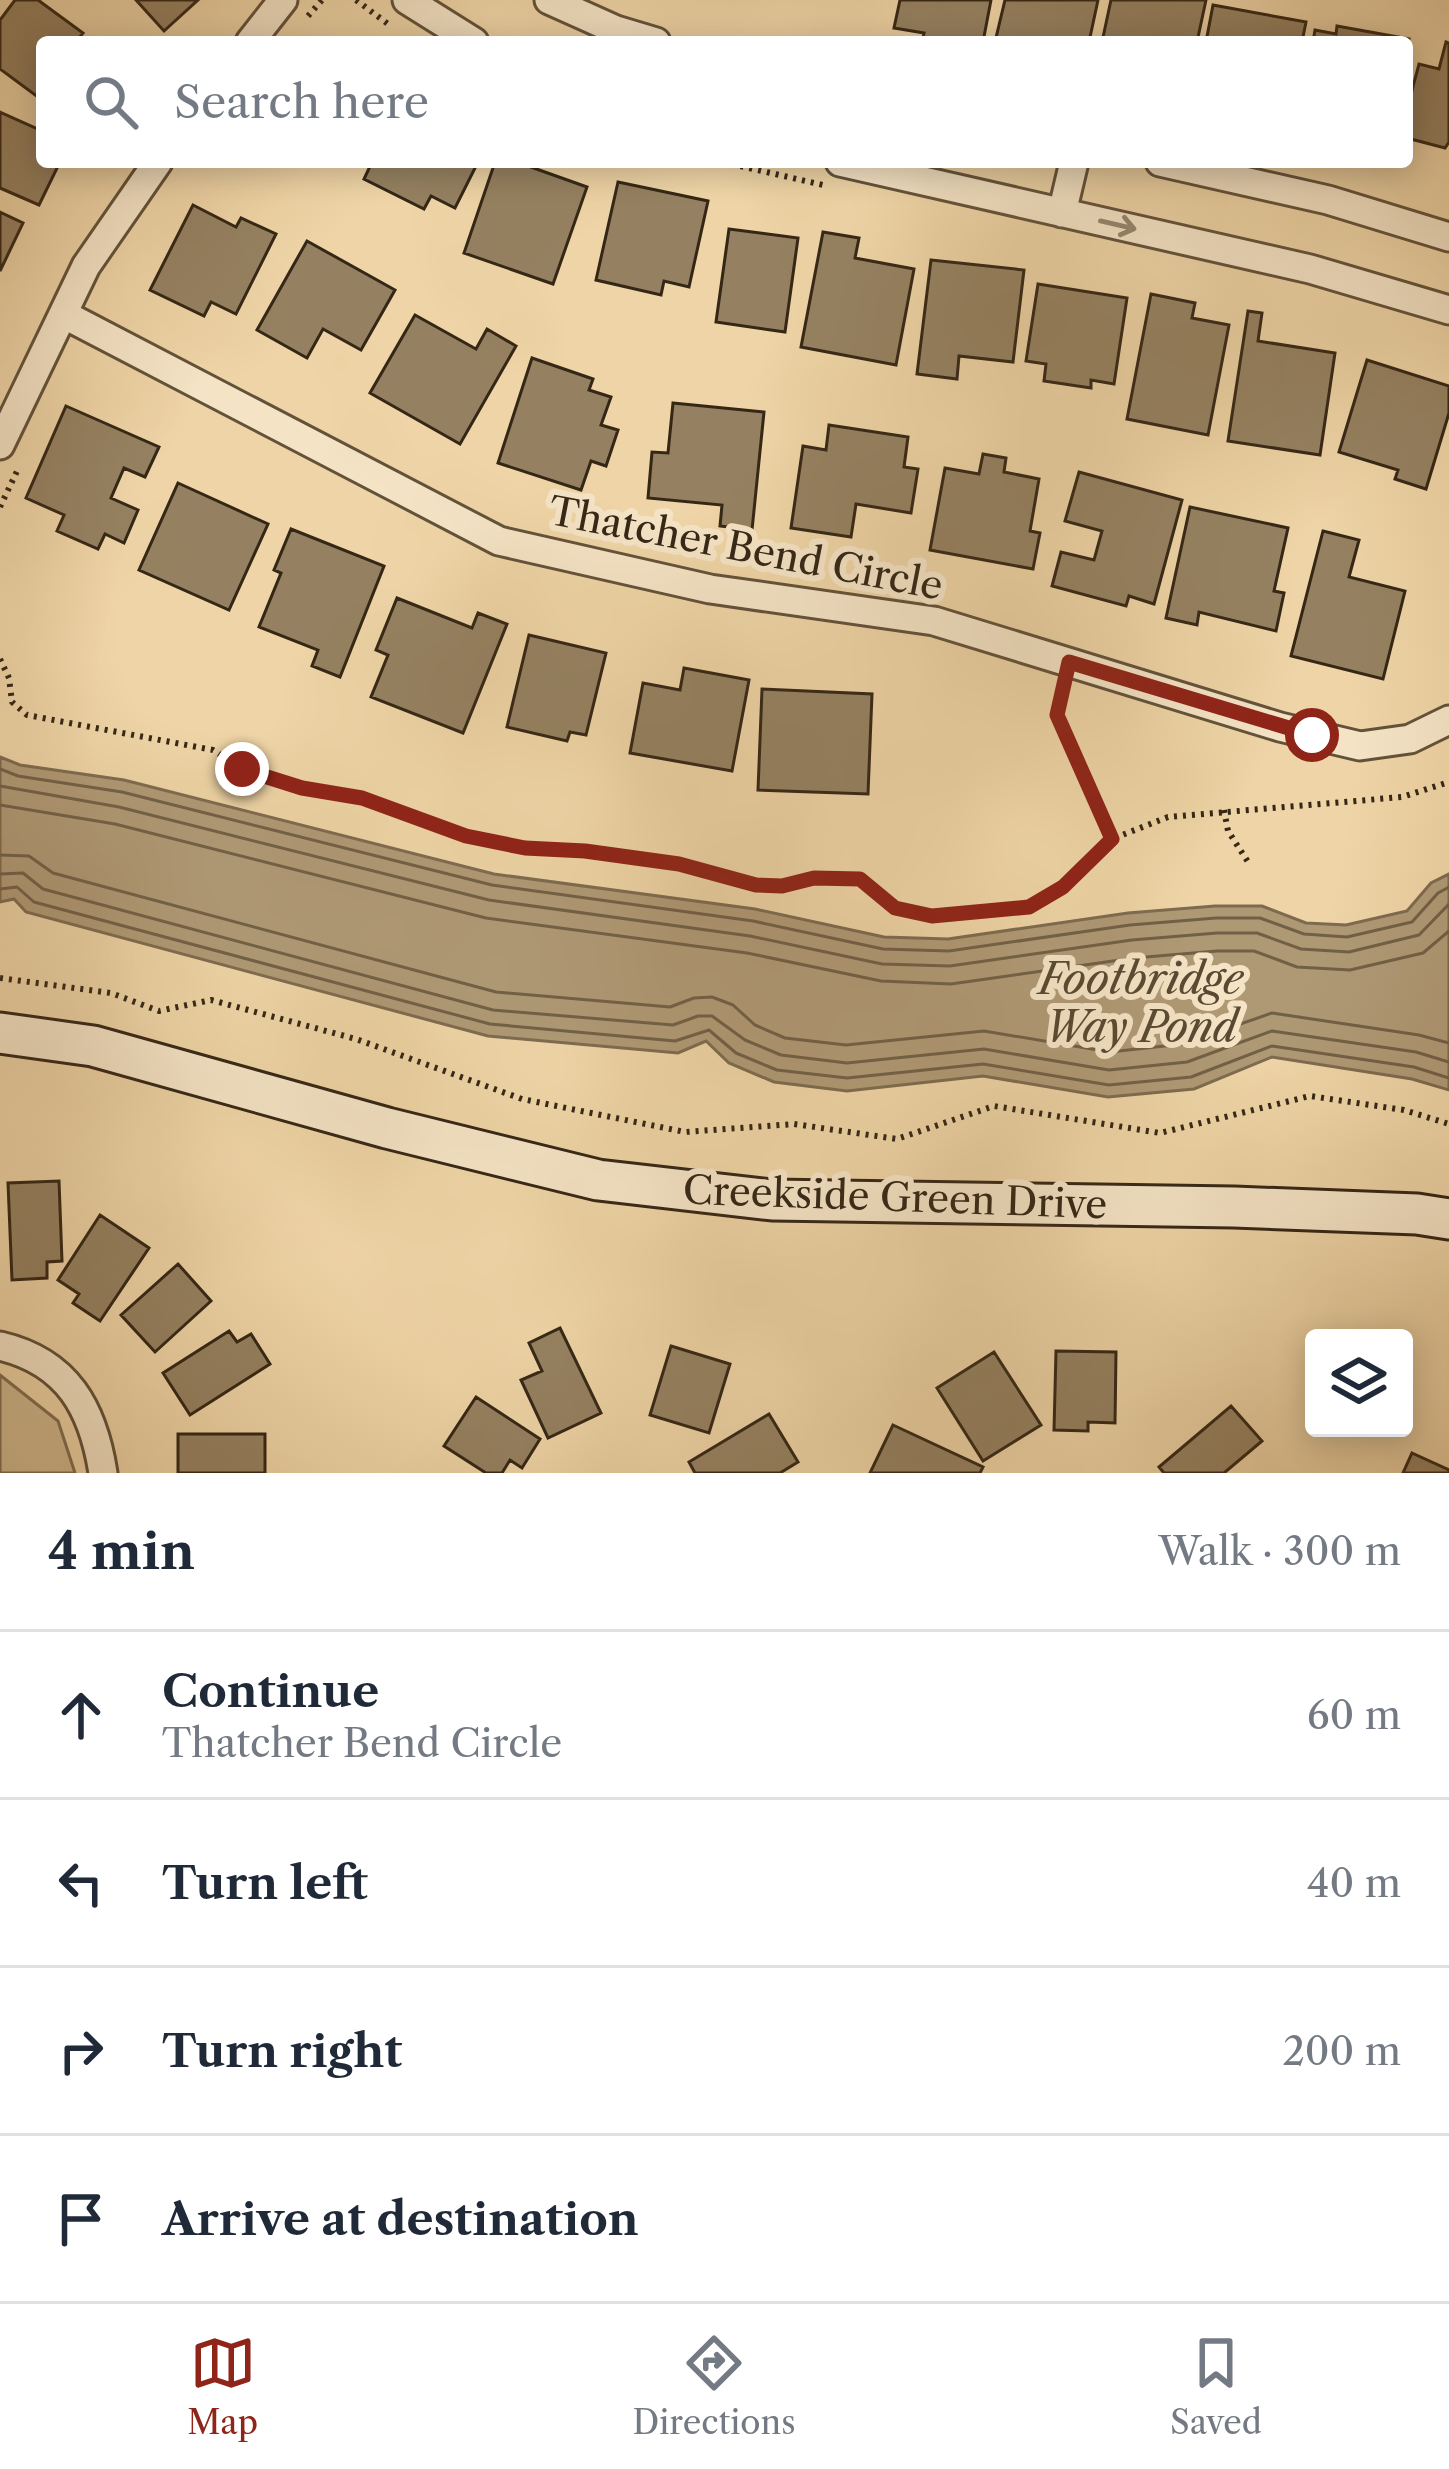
<!DOCTYPE html>
<meta charset="utf-8">
<style>
:root{--surface:#fff;--page:#f6f6f7;--text:#1f2937;--muted:#747a83;--line:#e0e1e3;--accent:#8f2418}
body{margin:0;font-family:"Libre Caslon Text",serif;background:var(--page);color:var(--text)}
.controls{position:absolute;right:36px;bottom:36px;display:grid;overflow:hidden;border-radius:12px;box-shadow:0 6px 30px #0003}
.controls button{width:108px;height:108px;display:grid;place-items:center;padding:0;border:0;border-bottom:3px solid var(--line);background:var(--surface);color:var(--text);font:60px sans-serif}
.stop{position:absolute;width:36px;height:36px;margin:-27px;border:9px solid #8f2418;border-radius:50%;background:#fff}
.stop.end{background:#8f2418;border-color:#fff;box-shadow:0 3px 12px #0008}
.list{margin:0;padding:0;list-style:none}
h2{display:flex;justify-content:space-between;align-items:center;height:156px;margin:0;padding:0 48px;font-size:51px}
h2 small{font-size:39px;font-weight:400;color:var(--muted)}
.list li{display:grid;grid-template-columns:78px 1fr auto;gap:36px;align-items:center;box-sizing:border-box;height:168px;padding:0 48px;border-top:3px solid var(--line)}
.list b{display:block;font-size:45px;white-space:nowrap}
.list p{margin:0;font-size:39px;white-space:nowrap;color:var(--muted)}
.list em{font-size:39px;font-style:normal;color:var(--muted)}
.icon{flex:none;width:66px;height:66px;fill:none;stroke:currentColor;stroke-width:2;stroke-linecap:round;stroke-linejoin:round}
.map{position:relative;flex:none;width:1449px;height:1473px;overflow:hidden}
.search{position:absolute;background:var(--surface);box-shadow:0 6px 30px #0003;left:36px;right:36px;top:36px;height:132px;display:flex;align-items:center;gap:30px;box-sizing:border-box;padding:0 42px;border-radius:12px;color:var(--muted);font-size:45px}
.sheet{height:828px;background:var(--surface)}
nav{display:flex;justify-content:space-around;align-items:center;box-sizing:border-box;height:168px;border-top:3px solid var(--line);background:var(--surface);font-size:33px;color:var(--muted)}
nav a{display:grid;justify-items:center;gap:6px}
nav .on{color:var(--accent)}
.map>svg:first-child{display:block}
.green{fill:#cfb78e;stroke:#826f52;stroke-width:3}
.water{fill:#af9975;stroke:#7e6b4f;stroke-width:3}
.lines{fill:none;stroke-linecap:round;stroke-linejoin:round}
.shore{stroke:#726046;stroke-width:3}
.building{fill:#958161;stroke:#352716;stroke-width:3}
.street-casing{stroke:#63523a;stroke-width:33}
.secondary-casing{stroke:#352716;stroke-width:45}
.path{stroke:#352716;stroke-width:6;stroke-dasharray:3 6;stroke-linecap:butt}
.street{stroke:#f4e3c5;stroke-width:27}
.secondary{stroke:#f4e3c5;stroke-width:39}
.oneway{stroke:#94856e}
.route{stroke:#8f2418;stroke-width:15}
.labels{text-anchor:middle;stroke-width:12;stroke-linejoin:round;paint-order:stroke}
.street-label{font-size:39px;fill:#352716;stroke:#f4e3c5}
.water-label{font-size:42px;font-style:italic;fill:#5a4932;stroke:#f4e3c5}
</style>
<div class="map">
<svg width="1449" height="1473" viewBox="0 0 1449 1473">
<rect width="100%" height="100%" fill="#eed4a6"/>
<filter id="stains"><feTurbulence type="fractalNoise" baseFrequency=".00167" numOctaves="4"/><feColorMatrix values="0 0 0 0 .2 0 0 0 0 .09 0 0 0 0 .02 0 0 0 .5 -.17"/></filter>
<radialGradient id="worn" r=".72"><stop offset=".6" stop-color="#630" stop-opacity="0"/><stop offset="1" stop-color="#630" stop-opacity=".3"/></radialGradient>
<path class="green" d="M0 1375 58 1421 75 1473H0Z"/>
<path class="water" d="M0 757 20 765 124 780 494 874 755 909 884 937 948 939 1128 913 1215 906H1262L1306 923 1346 925 1407 911 1431 883 1449 874V1090L1412 1079 1272 1057 1194 1089 1108 1097 983 1076 847 1091 774 1082 729 1063 706 1041 678 1053 488 1036 26 912 14 899 0 902Z"/>
<g class="lines">
<path class="shore" d="M0 769 18 776 122 792 492 885 753 921 883 949 949 951 1130 925 1216 918H1260L1304 934 1347 937 1412 922 1438 893 1449 887
M0 786 119 807 489 900 750 936 882 964 950 966 1132 940 1217 933H1257L1301 949 1349 952 1419 935 1449 904
M0 805 115 824 486 918 747 953 881 981 951 984 1134 958 1217 951H1254L1297 967 1350 970 1423 953 1449 931
M0 855 29 856 53 873 496 992 670 1007 694 998 712 997 733 1005 755 1025 785 1038 846 1045 984 1031 1110 1052 1183 1044 1272 1013 1419 1035 1449 1043
M0 874 23 873 43 889 493 1010 673 1025 698 1016H712L745 1040 781 1055 847 1063 984 1049 1109 1070 1187 1062 1272 1031 1416 1052 1449 1062
M0 889 17 887 34 902 490 1024 675 1041 709 1030 736 1053 777 1070 847 1078 983 1064 1109 1085 1191 1077 1272 1046 1414 1067 1449 1078"/>
</g>
<path class="building" d="M15 0H38L83 33 76 42H42V100L0 69V20Z
M136 0H198L164 31Z
M900 0H991L983 42H922L924 33 894 28Z
M1005 0H1098L1089 42H995Z
M1111 0H1206L1197 42H1102Z
M1213 5 1306 22 1302 42H1206Z
M1337 26 1409 39 1407 48V42H1313L1315 30 1336 34Z
M1446 42 1449 43V142L1445 148 1407 138V109L1419 64 1439 69Z
M0 112 42 131V162H60L39 205 0 188Z
M372 162H478L455 208 431 196 424 209 364 179Z
M495 162H529L528 166 587 187 553 284 464 253Z
M618 182 708 201 689 287 664 281 661 295 596 280Z
M193 205 236 227 241 218 276 234 236 314 211 302 204 316 150 290Z
M0 212 23 223 0 271Z
M729 229 798 238 785 332 716 322Z
M823 232 859 238 855 258 914 269 896 365 801 347Z
M307 241 395 290 361 350 323 329 307 358 257 330Z
M931 260 1024 270 1013 362 959 356 957 379 917 374Z
M1038 284 1127 298 1114 384 1091 380V388L1044 381 1046 364 1026 361Z
M1151 294 1195 303 1192 318 1229 325 1208 435 1127 419Z
M1248 311 1262 313 1258 341 1335 353 1320 455 1228 441Z
M415 315 476 349 487 329 516 346 460 444 370 393Z
M532 358 593 379 589 390 611 397 601 425 618 430 606 466 591 461 581 490 498 463Z
M1367 360 1449 386V413L1426 489 1395 479 1398 470 1339 452Z
M673 403 764 412 752 530 720 526 722 505 648 498 652 452 668 453Z
M66 406 159 447 145 477 124 468 111 498 138 510 124 543 105 534 98 549 57 531 64 515 26 498Z
M829 425 908 437 904 467 918 469 911 513 856 504 851 537 791 528 803 446 826 450Z
M983 454 1006 458 1004 472 1039 479 1030 531 1040 533 1033 569 930 550 945 468 979 474Z
M1079 472 1182 500 1154 604 1129 596 1126 606 1052 586 1061 552 1094 560 1102 531 1065 521Z
M178 483 268 524 229 610 139 570Z
M1190 507 1288 528 1274 591 1284 593 1276 631 1199 612 1197 625 1166 618Z
M291 529 384 566 340 677 312 666 318 650 259 627 281 573 274 570Z
M1323 531 1359 540 1349 577 1405 591 1383 679 1291 656Z
M397 598 472 628 478 613 507 624 463 733 371 697 388 655 376 650Z
M529 635 606 653 586 735 570 732 567 741 507 727Z
M684 668 749 680 732 771 630 753 643 683 680 690Z
M762 689 872 694 868 794 758 790Z
M59 1181 62 1261 47 1262V1278L12 1280 8 1183Z
M100 1215 149 1248 100 1321 73 1303 79 1294 58 1280Z
M178 1264 211 1301 155 1352 121 1315Z
M560 1328 601 1413 548 1438 521 1380 542 1371 529 1343Z
M229 1331 237 1342 251 1334 270 1364 190 1415 163 1373Z
M671 1346 730 1364 709 1433 650 1415Z
M1056 1351 1116 1352 1115 1423 1088 1422V1431L1054 1430Z
M994 1352 1041 1425 983 1461 937 1388Z
M476 1397 540 1439 522 1468 510 1460 502 1473H486L444 1446Z
M1231 1406 1262 1441 1224 1473H1164L1159 1467Z
M769 1414 798 1462 780 1473H695L689 1462Z
M893 1425 983 1467 980 1473H870Z
M178 1434H265V1473H178Z
M1412 1453 1449 1470V1473H1403Z"/>
<g class="lines">
<g class="street-casing">
<path id="street" d="M407 0 474 42
M549 0 616 30 656 42
M250 42 283 0
M840 162 1310 269 1449 310
M1160 162 1328 200 1449 237
M1062 213 1074 162
M63 314 499 541 710 589 934 621 1280 727 1360 746 1410 739 1449 720
M0 445 86 266 158 162
M0 1346C68 1362 93 1409 103 1473"/>
</g>
<g class="secondary-casing">
<path id="secondary" d="M0 1033 93 1046 387 1128 598 1180 772 1200 1234 1207 1417 1214 1449 1219"/>
</g>
<path class="path" d="M356 0 388 24
M308 16 322 0
M723 162 823 185
M0 507 19 467
M0 659 9 678 12 702 27 715 213 750 242 769 302 788 362 798 466 836 525 848 585 851 679 864 756 885 781 886 814 878 860 879 895 908 932 916 1029 906 1063 887 1112 839 1168 817 1402 797 1449 782
M1063 687 1057 715 1112 839
M1224 810 1228 831 1250 865
M0 978 111 993 159 1011 211 1000 356 1039 522 1099 685 1132 794 1124 897 1139 994 1106 1160 1133 1310 1096 1404 1110 1449 1124"/>
<use href="#street" class="street"/>
<use href="#secondary" class="secondary"/>
</g>
<defs><path id="oneway-shaft" d="M-6 0H5M1.5-3L5.5 0L1.5 3" fill="none" stroke-width="1.6" stroke-linecap="round" stroke-linejoin="round" transform="scale(3)"/></defs>
<use class="oneway" href="#oneway-shaft" transform="translate(1118 225) rotate(13)"/>
<g class="lines">
<path class="route" d="M242 769 302 788 362 798 466 836 525 848 585 851 679 864 756 885 782 886 814 878 860 879 895 908 932 916 1029 907 1063 887 1112 839 1057 715 1069 662 1312 735"/>
</g>
<g class="labels">
<g class="street-label">
<text transform="translate(746 548) rotate(11)" y="14">Thatcher Bend Circle</text>
<text transform="translate(895 1197) rotate(2)" y="14">Creekside Green Drive</text>
</g>
<g class="water-label">
<text x="1141" y="994">Footbridge<tspan x="1141" dy="48">Way Pond</tspan></text>
</g>
</g>
<rect width="100%" height="100%" filter="url(#stains)"/>
<rect width="100%" height="100%" fill="url(#worn)"/>
</svg>
<div class="controls">
<button><svg class="icon" aria-label="layers" viewBox="0 0 24 24"><path d="M12 4l9 5-9 5-9-5zM3 14l9 5 9-5"/></svg></button>
</div>
<div class="stop" style="left:1312px;top:735px"></div>
<div class="stop end" style="left:242px;top:769px"></div>
<div class="search"><svg class="icon" aria-label="search" viewBox="0 0 24 24"><circle cx="10" cy="10" r="6"/><path d="M15 15l6 6"/></svg>Search here</div>
</div>
<section class="sheet">
<h2>4 min<small>Walk · 300 m</small></h2>
<ul class="list">
<li><svg class="icon" aria-label="ahead" viewBox="0 0 24 24"><path d="M12 20V5M6 11l6-6 6 6"/></svg><div><b>Continue</b><p>Thatcher Bend Circle</p></div><em>60 m</em></li>
<li><svg class="icon" aria-label="left" viewBox="0 0 24 24"><path d="M17 20v-9H6M10 6l-5 5 5 5"/></svg><div><b>Turn left</b></div><em>40 m</em></li>
<li><svg class="icon" aria-label="right" viewBox="0 0 24 24"><path d="M7 20v-9h11M14 6l5 5-5 5"/></svg><div><b>Turn right</b></div><em>200 m</em></li>
<li><svg class="icon" aria-label="arrive" viewBox="0 0 24 24"><path d="M6 21V4h12l-3 4 3 4H6"/></svg><div><b>Arrive at destination</b></div></li>
</ul>
</section>
<nav>
<a class="on"><svg class="icon" aria-label="map" viewBox="0 0 24 24"><path d="M3 6l6-2 6 2 6-2v14l-6 2-6-2-6 2zM9 4v14M15 6v14"/></svg>Map</a>
<a><svg class="icon" aria-label="directions" viewBox="0 0 24 24"><path d="M12 3l9 9-9 9-9-9zM9 14v-3h6M13 9l2 2-2 2"/></svg>Directions</a>
<a><svg class="icon" aria-label="saved" viewBox="0 0 24 24"><path d="M7 4h10v16l-5-4-5 4z"/></svg>Saved</a>
</nav>
